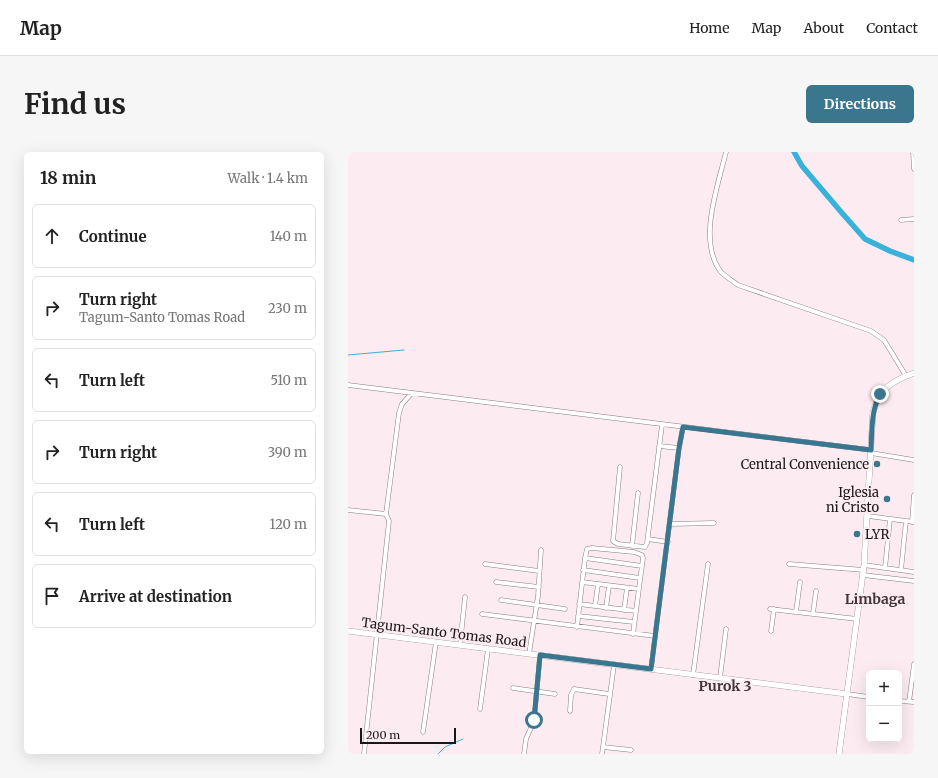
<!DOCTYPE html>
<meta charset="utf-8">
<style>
:root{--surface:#fff;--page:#f6f6f6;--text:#222;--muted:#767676;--line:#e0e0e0;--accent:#3a778e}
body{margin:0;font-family:Merriweather,serif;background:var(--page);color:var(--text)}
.controls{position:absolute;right:12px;bottom:12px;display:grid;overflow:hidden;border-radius:6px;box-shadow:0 4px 16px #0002}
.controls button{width:36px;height:36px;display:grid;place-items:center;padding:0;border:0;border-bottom:1px solid var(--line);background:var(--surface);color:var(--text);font:20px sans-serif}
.scale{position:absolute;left:12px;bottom:10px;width:96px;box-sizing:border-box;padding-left:4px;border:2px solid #1b1617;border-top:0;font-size:11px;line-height:14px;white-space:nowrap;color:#1b1617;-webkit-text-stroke:3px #fcecf1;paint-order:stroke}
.stop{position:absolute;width:12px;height:12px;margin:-9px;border:3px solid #3a778e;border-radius:50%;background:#fff}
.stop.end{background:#3a778e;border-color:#fff;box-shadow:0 1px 4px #0008}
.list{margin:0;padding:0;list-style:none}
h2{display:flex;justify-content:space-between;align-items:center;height:52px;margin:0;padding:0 16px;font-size:17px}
h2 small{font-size:13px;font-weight:400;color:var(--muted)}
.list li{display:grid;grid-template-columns:26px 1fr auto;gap:12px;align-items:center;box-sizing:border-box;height:64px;margin:0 8px 8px;padding:0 8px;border:1px solid var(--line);border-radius:6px}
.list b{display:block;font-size:15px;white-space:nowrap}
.list p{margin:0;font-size:13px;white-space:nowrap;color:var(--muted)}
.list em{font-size:13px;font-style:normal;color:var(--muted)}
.icon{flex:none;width:22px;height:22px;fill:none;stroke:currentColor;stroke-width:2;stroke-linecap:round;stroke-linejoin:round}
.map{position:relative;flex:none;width:566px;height:602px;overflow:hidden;border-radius:6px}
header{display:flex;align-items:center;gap:24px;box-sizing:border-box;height:56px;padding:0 20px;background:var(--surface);border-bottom:1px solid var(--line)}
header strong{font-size:19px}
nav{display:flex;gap:22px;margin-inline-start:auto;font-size:14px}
.intro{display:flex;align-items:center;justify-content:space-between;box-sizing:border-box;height:96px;padding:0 24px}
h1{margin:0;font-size:28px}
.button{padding:10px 18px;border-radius:6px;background:var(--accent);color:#fff;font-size:14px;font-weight:700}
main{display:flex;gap:24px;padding:0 24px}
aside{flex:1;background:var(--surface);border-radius:6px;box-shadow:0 4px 16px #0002}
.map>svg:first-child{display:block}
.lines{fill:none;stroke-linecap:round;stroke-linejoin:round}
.stream{stroke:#38b2db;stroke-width:1}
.river{stroke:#38b2db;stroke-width:5.5}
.minor-casing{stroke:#8a7c81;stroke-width:5}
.major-casing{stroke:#8a7c81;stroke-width:6}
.minor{stroke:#fff;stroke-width:4}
.major{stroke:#fff;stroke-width:5.5}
.route{stroke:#3a778e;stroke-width:5}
.poi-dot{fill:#3a778e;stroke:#fcecf1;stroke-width:1.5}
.labels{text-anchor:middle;stroke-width:4;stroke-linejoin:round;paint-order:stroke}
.poi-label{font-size:13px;fill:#1b1617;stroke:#fcecf1;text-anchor:end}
.street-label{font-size:13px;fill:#1b1617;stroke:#fcecf1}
.neighbourhood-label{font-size:14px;font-weight:bold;fill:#413539;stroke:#fcecf1}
</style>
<header>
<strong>Map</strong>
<nav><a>Home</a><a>Map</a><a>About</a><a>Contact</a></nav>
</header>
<div class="intro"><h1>Find us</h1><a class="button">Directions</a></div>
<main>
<aside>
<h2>18 min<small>Walk · 1.4 km</small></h2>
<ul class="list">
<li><svg class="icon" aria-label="ahead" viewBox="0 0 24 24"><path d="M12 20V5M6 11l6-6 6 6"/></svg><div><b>Continue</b></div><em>140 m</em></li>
<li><svg class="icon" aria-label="right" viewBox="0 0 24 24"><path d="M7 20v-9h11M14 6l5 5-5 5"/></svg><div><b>Turn right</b><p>Tagum-Santo Tomas Road</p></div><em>230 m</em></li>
<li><svg class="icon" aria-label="left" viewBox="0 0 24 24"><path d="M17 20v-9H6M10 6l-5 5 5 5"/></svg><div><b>Turn left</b></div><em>510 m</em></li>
<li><svg class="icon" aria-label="right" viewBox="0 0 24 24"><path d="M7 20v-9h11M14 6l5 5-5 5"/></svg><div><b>Turn right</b></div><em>390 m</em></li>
<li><svg class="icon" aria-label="left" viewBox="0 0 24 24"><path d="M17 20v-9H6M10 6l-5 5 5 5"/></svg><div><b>Turn left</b></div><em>120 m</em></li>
<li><svg class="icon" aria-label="arrive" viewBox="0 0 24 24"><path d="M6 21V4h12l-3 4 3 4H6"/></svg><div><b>Arrive at destination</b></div></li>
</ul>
</aside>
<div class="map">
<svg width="566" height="602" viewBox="0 0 566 602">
<rect width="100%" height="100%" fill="#fcecf1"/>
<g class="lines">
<path class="stream" d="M0 203 56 198
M90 602 97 595 115 587"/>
<path class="river" d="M446 0 454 14 494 61 517 87 542 99 566 108"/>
<g class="minor-casing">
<path id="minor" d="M378 0C370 34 349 89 373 120 378 125 385 129 390 133L523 179 536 188 558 224
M565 0 566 17
M553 68 566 67
M0 233 523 298
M311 294 331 296
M523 301 566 308
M272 315 265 389 270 392 297 395 299 391 314 273
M0 358 38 362
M520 364 566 370
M564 370 566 343
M322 372 366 371
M300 387 320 390
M284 394 290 341
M237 406 294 414
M137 412 191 419
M441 412 516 418
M516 413 566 420
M537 416 542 367
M235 418 292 426
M553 418 558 369
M515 423 566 429
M148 430 191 435
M234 430 291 437
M153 448 217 457
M231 452 288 459
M247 454 250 432
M258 456 261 434
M422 457 509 467
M276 458 279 436
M448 460 452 430
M465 461 468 439
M134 462 307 484
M230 464 286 470
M229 475 237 406 239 397 244 396 286 400 294 403 295 406 285 482
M423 479 426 457
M112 493 117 445
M181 502 190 444 193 398
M303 517 331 296 335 275
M345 523 360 412
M372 526 378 477
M165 536 207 542
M499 542 521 545
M551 549 566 550
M561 550 566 512
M132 557 140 497
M222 559 223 543 226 537 261 542
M75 580 88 490
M255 595 283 598
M16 602 41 369 38 362 51 261 54 252 64 241
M176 602 178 587 186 569 192 503
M254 602 266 513"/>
</g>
<g class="major-casing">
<path id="major" d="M0 479 499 542
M491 602 516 413 525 260C532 237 543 229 566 221"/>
</g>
<use href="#minor" class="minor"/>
<use href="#major" class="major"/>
</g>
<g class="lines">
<path class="route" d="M186 568 192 503 303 517 331 296 335 275 523 298C524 279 523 259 532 242"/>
</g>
<g class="poi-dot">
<circle cx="529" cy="312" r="4"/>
<circle cx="539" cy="347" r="4"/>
<circle cx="509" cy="382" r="4"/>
</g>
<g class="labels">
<g class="poi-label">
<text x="521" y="317">Central Convenience</text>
<text x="531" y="345">Iglesia<tspan x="531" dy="15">ni Cristo</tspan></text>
<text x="517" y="387" text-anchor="start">LYR</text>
</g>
<g class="street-label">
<text transform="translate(96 480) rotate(7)" y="5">Tagum-Santo Tomas Road</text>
</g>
<g class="neighbourhood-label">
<text x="527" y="452">Limbaga</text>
<text x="377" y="539">Purok 3</text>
</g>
</g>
</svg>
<div class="controls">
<button>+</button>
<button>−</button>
</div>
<div class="scale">200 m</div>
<div class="stop" style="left:186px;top:568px"></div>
<div class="stop end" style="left:532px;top:242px"></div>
</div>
</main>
